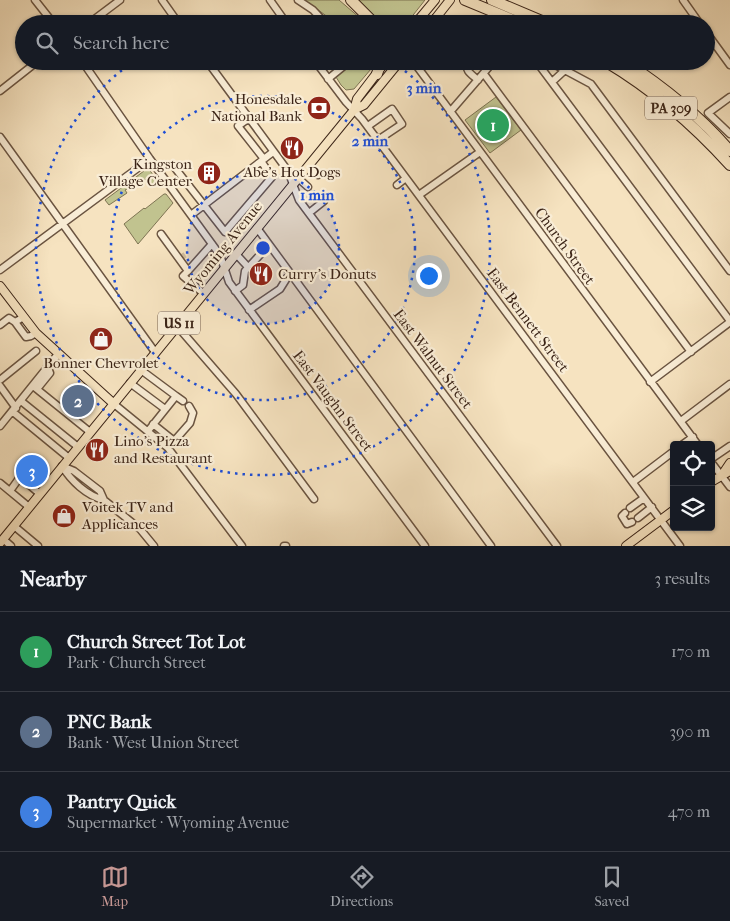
<!DOCTYPE html>
<meta charset="utf-8">
<style>
:root{--surface:#171b24;--page:#20242c;--text:#f1f3f6;--muted:#9ea1a6;--line:#363941;--accent:#c59692}
body{margin:0;font-family:"IM FELL French Canon",serif;background:var(--page);color:var(--text)}
.controls{position:absolute;right:15px;bottom:15px;display:grid;overflow:hidden;border-radius:5px;box-shadow:0 1px 4px #0004}
.controls button{width:45px;height:45px;display:grid;place-items:center;padding:0;border:0;border-bottom:1px solid var(--line);background:var(--surface);color:var(--text);font:25px sans-serif}
.you{position:absolute;left:428px;top:275px;width:18px;height:18px;margin:-12px;border:4px solid #fff;border-radius:50%;background:#1a73e8;box-shadow:0 0 0 8px #1a73e833}
.badge{display:grid;place-items:center;width:32px;height:32px;border-radius:50%;background:var(--accent);color:#fff;font-size:16px;font-weight:700}
.pin{position:absolute;translate:-50% -50%;border:2px solid #fff;box-shadow:0 1px 5px #0006}
.list{margin:0;padding:0;list-style:none}
h2{display:flex;justify-content:space-between;align-items:center;height:65px;margin:0;padding:0 20px;font-size:21px}
h2 small{font-size:16px;font-weight:400;color:var(--muted)}
.list li{display:grid;grid-template-columns:32px 1fr auto;gap:15px;align-items:center;box-sizing:border-box;height:80px;padding:0 20px;border-top:1px solid var(--line)}
.list b{display:block;font-size:19px;white-space:nowrap}
.list p{margin:0;font-size:16px;white-space:nowrap;color:var(--muted)}
.list em{font-size:16px;font-style:normal;color:var(--muted)}
.icon{flex:none;width:28px;height:28px;fill:none;stroke:currentColor;stroke-width:2;stroke-linecap:round;stroke-linejoin:round}
.map{position:relative;flex:none;width:730px;height:546px;overflow:hidden}
.search{position:absolute;background:var(--surface);box-shadow:0 1px 4px #0004;left:15px;right:15px;top:15px;height:55px;display:flex;align-items:center;gap:12px;box-sizing:border-box;padding:0 18px;border-radius:28px;color:var(--muted);font-size:19px}
.sheet{height:305px;background:var(--surface)}
nav{display:flex;justify-content:space-around;align-items:center;box-sizing:border-box;height:70px;border-top:1px solid var(--line);background:var(--surface);font-size:14px;color:var(--muted)}
nav a{display:grid;justify-items:center;gap:2px}
nav .on{color:var(--accent)}
.map>svg:first-child{display:block}
.green{fill:#c1c38f;stroke:#7e7453}
.lines{fill:none;stroke-linecap:round;stroke-linejoin:round}
.minor-tunnel{stroke:#d1bd9e;stroke-width:6;stroke-dasharray:6 3;stroke-linecap:butt}
.minor-casing{stroke:#6a5441;stroke-width:9}
.major-casing{stroke:#3b2417;stroke-width:10}
.highway-casing{stroke:#3b2417;stroke-width:12}
.minor{stroke:#f9edd6;stroke-width:6}
.major{stroke:#f6e3c0;stroke-width:8}
.highway{stroke:#f6e3c0;stroke-width:10}
.ring{fill:none;stroke:#1d4ed8;stroke-width:2.5;stroke-dasharray:2.5 5}
.labels{text-anchor:middle;stroke-width:4.5;stroke-linejoin:round;paint-order:stroke}
.shield{fill:#f9edd6;stroke:#746050;stroke-width:1}
.shield-label{font-size:14px;font-weight:bold;fill:#3b2417}
.poi-label{font-size:15px;fill:#3b2417;stroke:#f9edd6;text-anchor:start}
.street-label{font-size:15px;fill:#3b2417;stroke:#f9edd6}
.centre{fill:#1d4ed8;stroke:#f9edd6;stroke-width:2.5}
.ring-label{font-size:15px;text-anchor:middle;font-weight:bold;fill:#1d4ed8;stroke:#f9edd6;stroke-width:4.5;stroke-linejoin:round;paint-order:stroke}
</style>
<div class="map">
<svg width="730" height="546" viewBox="0 0 730 546">
<rect width="100%" height="100%" fill="#f6e3c0"/>
<filter id="stains"><feTurbulence type="fractalNoise" baseFrequency=".004" numOctaves="4"/><feColorMatrix values="0 0 0 0 .2 0 0 0 0 .09 0 0 0 0 .02 0 0 0 .5 -.17"/></filter>
<radialGradient id="worn" r=".72"><stop offset=".6" stop-color="#630" stop-opacity="0"/><stop offset="1" stop-color="#630" stop-opacity=".3"/></radialGradient>
<path class="green" d="M305 0H339L367 24H337Z
M357 0H425L406 24H380Z
M355 61H374L371 69 354 89 346 90 341 85 336 77Z
M496 97 521 130 490 153 465 120Z
M148 168 159 183 152 187 145 179 131 190 129 188 125 190 127 193 109 205 105 200Z
M164 194H166L173 203 138 244 124 224 144 208 145 209Z"/>
<g class="lines">
<path class="minor-tunnel" d="M181 254 185 260"/>
<g class="minor-casing">
<path id="minor" d="M35 0 54 24
M162 0 179 24
M270 0 287 24
M298 0 313 10 326 24
M683 0 700 24
M435 18 443 24
M88 24 120 0
M706 32 730 65
M82 61 150 159 220 255 229 282 425 546
M207 61 288 171 299 200 557 546
M315 61 346 102 362 119 680 546
M413 61 698 445
M466 61C465 71 471 74 478 80
M536 61 730 321
M548 61 591 84 730 271
M484 74 691 352
M328 79 350 61
M552 82 565 70
M0 91 38 61
M730 97 708 113 730 134
M450 112 494 61
M249 118 238 126 264 159
M368 126 392 109 402 124 378 140
M0 137 155 352
M308 167 318 175
M175 168 225 232 272 177 261 161
M298 178 308 187
M397 185 406 178
M419 195 480 152
M309 213 324 201
M191 215 273 152
M257 228 491 546
M161 234 188 271 183 276 203 293
M236 254 248 267
M0 270 150 159
M188 271 212 244
M235 291 243 285 245 271 269 245
M249 310 280 289 290 273
M15 322 26 337 31 336 36 333
M0 325 9 318 15 322 22 318
M177 326 236 394 314 499
M141 370 176 396
M0 380 36 351
M650 382 730 322
M130 383 165 409
M0 386 16 408
M33 386 90 432
M37 389 50 373 48 368
M21 401 78 447
M114 404 168 448 242 546
M13 412 69 458
M681 421 730 384
M153 424 173 440
M0 426 58 354
M148 431 176 396 183 401
M682 445 693 437
M168 448 190 423 193 413 189 406
M711 459 730 446
M711 462 730 487
M62 466 74 471 100 491 104 500 140 529 154 546
M62 466C71 481 87 496 104 500
M633 482 674 451
M0 483 29 507
M10 491 20 477 40 494
M630 508 644 498
M625 513 622 516 627 524 632 522
M638 518 652 507
M14 526 38 546
M3 539 11 546
M284 546H286"/>
</g>
<g class="major-casing">
<path id="major" d="M415 24 435 0
M431 24 450 0
M354 110 364 105 400 61
M0 286 36 333 114 404
M722 475 730 463
M711 482 730 471
M0 543 354 110 357 99 386 61
M626 546 674 510"/>
</g>
<g class="highway-casing">
<path id="highway" d="M351 0 375 24
M465 0 523 24
M492 0 549 24
M605 61C652 89 694 125 730 165
M624 61C662 86 700 116 730 151
M377 74 381 61"/>
</g>
<use href="#minor" class="minor"/>
<use href="#major" class="major"/>
<use href="#highway" class="highway"/>
</g>
<circle cx="263" cy="248" r="76" fill="#1d4ed8" fill-opacity=".12"/>
<g class="ring">
<circle cx="263" cy="248" r="76"/>
<circle cx="263" cy="248" r="152"/>
<path d="M229 23A227 227 0 0 1 297 23M393 62A227 227 0 1 1 133 62"/>
</g>
<defs>
<g id="bank-disc" transform="scale(1.25)"><circle r="9.5" fill="#8f2418" stroke="#f9edd6"/><path d="M-6-4H6V4H-6ZM0-2.3a2.3 2.3 0 1 0 0 4.6a2.3 2.3 0 1 0 0-4.6Z" fill="#fff"/></g>
<g id="restaurant-disc" transform="scale(1.25)"><circle r="9.5" fill="#8f2418" stroke="#f9edd6"/><path d="M-5-6h1v4h1v-4h1v4h1v-4h1v5L-1.5 .5V6h-2V.5L-5-1ZM5-6V6H3V1.5H1.5Q1.5-4 5-6Z" fill="#fff"/></g>
<g id="building-disc" transform="scale(1.25)"><circle r="9.5" fill="#8f2418" stroke="#f9edd6"/><path d="M-4-6H4V6H1V3H-1V6H-4ZM-2.5-4.3h1.7v1.8h-1.7ZM.8-4.3h1.7v1.8H.8ZM-2.5-1h1.7V.8h-1.7ZM.8-1h1.7V.8H.8Z" fill="#fff"/></g>
<g id="shop-disc" transform="scale(1.25)"><circle r="9.5" fill="#8f2418" stroke="#f9edd6"/><path d="M-5-2.5h2.3a2.7 3.5 0 0 1 5.4 0H5L5.5 6h-11ZM-1.5-2.5h3a1.5 2.3 0 0 0-3 0Z" fill="#fff"/></g>
</defs>
<g fill-rule="evenodd">
<use href="#bank-disc" x="319" y="108"/>
<use href="#restaurant-disc" x="292" y="148"/>
<use href="#building-disc" x="209" y="173"/>
<use href="#restaurant-disc" x="261" y="274"/>
<use href="#shop-disc" x="101" y="339"/>
<use href="#restaurant-disc" x="97" y="450"/>
<use href="#shop-disc" x="64" y="516"/>
</g>
<g class="labels">
<g class="shield">
<rect x="645" y="96.5" width="52" height="23" rx="4"/>
<rect x="158" y="311.5" width="42" height="23" rx="4"/>
</g>
<g class="shield-label">
<text x="671" y="113">PA 309</text>
<text x="179" y="328">US 11</text>
</g>
<g class="poi-label">
<text x="302" y="104" text-anchor="end">Honesdale<tspan x="302" dy="17">National Bank</tspan></text>
<text x="192" y="169" text-anchor="end">Kingston<tspan x="192" dy="17">Village Center</tspan></text>
<text x="292" y="177" text-anchor="middle">Abe's Hot Dogs</text>
<text x="278" y="279">Curry's Donuts</text>
<text x="101" y="368" text-anchor="middle">Bonner Chevrolet</text>
<text x="114" y="446">Lino's Pizza<tspan x="114" dy="17">and Restaurant</tspan></text>
<text x="82" y="512">Voitek TV and<tspan x="82" dy="17">Applicances</tspan></text>
</g>
<g class="street-label">
<text transform="translate(565 246) rotate(54)" y="5">Church Street</text>
<text transform="translate(223 248) rotate(-51)" y="5">Wyoming Avenue</text>
<text transform="translate(528 320) rotate(53)" y="5">East Bennett Street</text>
<text transform="translate(433 359) rotate(53)" y="5">East Walnut Street</text>
<text transform="translate(333 401) rotate(53)" y="5">East Vaughn Street</text>
</g>
</g>
<circle cx="263" cy="248" r="8" class="centre"/>
<g class="ring-label">
<text x="424" y="93">3 min</text>
<text x="370" y="146">2 min</text>
<text x="317" y="200">1 min</text>
</g>
<rect width="100%" height="100%" filter="url(#stains)"/>
<rect width="100%" height="100%" fill="url(#worn)"/>
</svg>
<div class="controls">
<button><svg class="icon" aria-label="locate" viewBox="0 0 24 24"><circle cx="12" cy="12" r="6"/><path d="M12 2v4M12 18v4M2 12h4M18 12h4"/></svg></button>
<button><svg class="icon" aria-label="layers" viewBox="0 0 24 24"><path d="M12 4l9 5-9 5-9-5zM3 14l9 5 9-5"/></svg></button>
</div>
<div class="you"></div>
<div class="pin badge" style="left:493px;top:125px;background:#2e9e5b">1</div>
<div class="pin badge" style="left:78px;top:401px;background:#5c6f8a">2</div>
<div class="pin badge" style="left:32px;top:471px;background:#3f7fe0">3</div>
<div class="search"><svg class="icon" aria-label="search" viewBox="0 0 24 24"><circle cx="10" cy="10" r="6"/><path d="M15 15l6 6"/></svg>Search here</div>
</div>
<section class="sheet">
<h2>Nearby<small>3 results</small></h2>
<ul class="list">
<li><span class="badge" style="background:#2e9e5b">1</span><div><b>Church Street Tot Lot</b><p>Park · Church Street</p></div><em>170 m</em></li>
<li><span class="badge" style="background:#5c6f8a">2</span><div><b>PNC Bank</b><p>Bank · West Union Street</p></div><em>390 m</em></li>
<li><span class="badge" style="background:#3f7fe0">3</span><div><b>Pantry Quick</b><p>Supermarket · Wyoming Avenue</p></div><em>470 m</em></li>
</ul>
</section>
<nav>
<a class="on"><svg class="icon" aria-label="map" viewBox="0 0 24 24"><path d="M3 6l6-2 6 2 6-2v14l-6 2-6-2-6 2zM9 4v14M15 6v14"/></svg>Map</a>
<a><svg class="icon" aria-label="directions" viewBox="0 0 24 24"><path d="M12 3l9 9-9 9-9-9zM9 14v-3h6M13 9l2 2-2 2"/></svg>Directions</a>
<a><svg class="icon" aria-label="saved" viewBox="0 0 24 24"><path d="M7 4h10v16l-5-4-5 4z"/></svg>Saved</a>
</nav>
